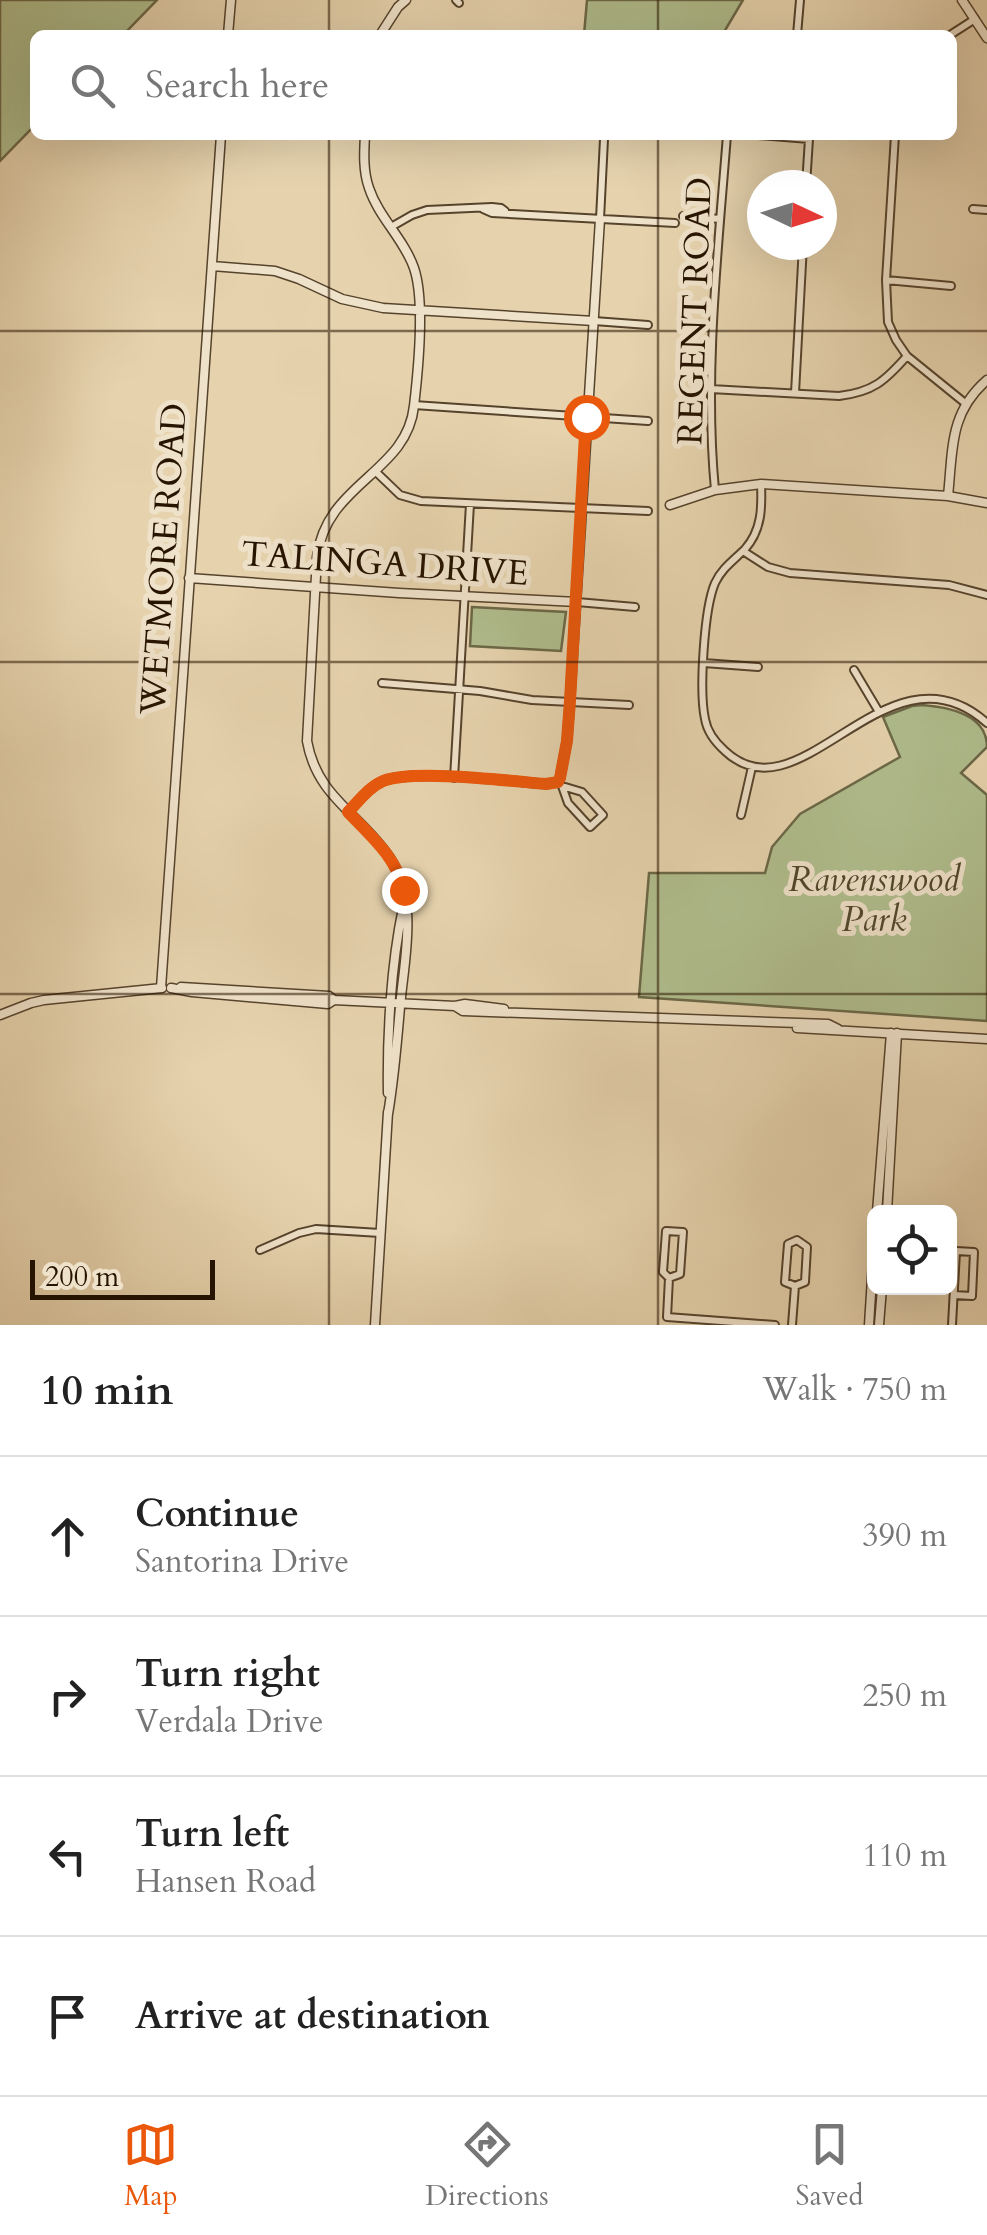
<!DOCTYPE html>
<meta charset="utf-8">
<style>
:root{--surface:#fff;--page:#f2f2f2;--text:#222;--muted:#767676;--line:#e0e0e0;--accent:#ea580c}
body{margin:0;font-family:Cardo,serif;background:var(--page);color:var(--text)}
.controls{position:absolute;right:30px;bottom:30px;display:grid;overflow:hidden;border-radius:15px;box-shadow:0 10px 40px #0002}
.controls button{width:90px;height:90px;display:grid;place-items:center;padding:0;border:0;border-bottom:2px solid var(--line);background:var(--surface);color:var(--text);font:50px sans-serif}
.compass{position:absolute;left:747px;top:170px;width:90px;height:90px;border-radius:50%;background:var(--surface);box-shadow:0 10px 40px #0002;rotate:94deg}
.scale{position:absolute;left:30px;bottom:25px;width:185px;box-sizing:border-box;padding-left:10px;border:5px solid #261300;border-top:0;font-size:28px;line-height:35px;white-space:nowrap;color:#261300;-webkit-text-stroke:8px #efe2ca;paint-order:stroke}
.stop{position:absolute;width:30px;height:30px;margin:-22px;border:8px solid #ea580c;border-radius:50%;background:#fff}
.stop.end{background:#ea580c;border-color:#fff;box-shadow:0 2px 10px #0008}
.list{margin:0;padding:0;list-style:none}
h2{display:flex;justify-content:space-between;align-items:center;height:130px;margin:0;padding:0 40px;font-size:42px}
h2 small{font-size:32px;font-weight:400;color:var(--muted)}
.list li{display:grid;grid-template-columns:65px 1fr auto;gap:30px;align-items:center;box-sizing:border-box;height:160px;padding:0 40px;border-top:2px solid var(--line)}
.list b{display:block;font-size:38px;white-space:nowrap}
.list p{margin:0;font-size:32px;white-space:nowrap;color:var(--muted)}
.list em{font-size:32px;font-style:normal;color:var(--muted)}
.icon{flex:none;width:55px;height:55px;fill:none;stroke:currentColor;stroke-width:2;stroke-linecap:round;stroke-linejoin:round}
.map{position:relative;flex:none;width:987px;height:1325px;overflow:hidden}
.search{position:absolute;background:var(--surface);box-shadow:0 10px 40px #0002;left:30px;right:30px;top:30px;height:110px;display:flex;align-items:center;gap:25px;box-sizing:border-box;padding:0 35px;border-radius:15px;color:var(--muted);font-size:38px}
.sheet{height:770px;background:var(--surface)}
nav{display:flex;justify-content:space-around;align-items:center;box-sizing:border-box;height:140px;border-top:2px solid var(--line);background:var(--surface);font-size:28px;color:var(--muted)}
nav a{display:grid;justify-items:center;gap:5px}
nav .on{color:var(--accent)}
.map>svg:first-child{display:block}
.green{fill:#b0be8e;stroke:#6b6847;stroke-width:2.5}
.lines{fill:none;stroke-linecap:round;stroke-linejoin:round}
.minor-casing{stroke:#56432c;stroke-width:10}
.tertiary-casing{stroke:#56432c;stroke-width:11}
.minor{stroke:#efe2ca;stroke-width:6}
.tertiary{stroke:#efe2ca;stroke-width:8}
.route{stroke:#ea580c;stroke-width:12}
.grid{fill:none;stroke:#261300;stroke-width:2.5;stroke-opacity:0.55}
.labels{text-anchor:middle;stroke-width:10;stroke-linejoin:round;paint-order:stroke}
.street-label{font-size:35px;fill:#261300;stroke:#efe2ca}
.park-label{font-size:35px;font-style:italic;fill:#4f462b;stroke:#efe2ca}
</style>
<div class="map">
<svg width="987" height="1325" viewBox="0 0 987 1325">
<rect width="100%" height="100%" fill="#e6d3ae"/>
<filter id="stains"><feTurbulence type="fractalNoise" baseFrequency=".002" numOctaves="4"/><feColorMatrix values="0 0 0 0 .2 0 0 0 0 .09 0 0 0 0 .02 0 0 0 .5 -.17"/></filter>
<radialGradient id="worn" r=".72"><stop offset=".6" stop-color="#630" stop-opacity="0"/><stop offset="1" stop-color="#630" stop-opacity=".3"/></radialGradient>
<path class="green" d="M0 0H157L123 35H35V125L0 161Z
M587 0H743L724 32 726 35H584Z
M472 607 566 612 561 651 470 646Z
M922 705C949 707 987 714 987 747L961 773 987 795V1021L639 997 649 873H765L772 847 800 814 900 757 883 717 912 706Z"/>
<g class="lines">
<g class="minor-casing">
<path id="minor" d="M456 0 459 3
M797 35 800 0
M950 35 975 19
M758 135 809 139 806 185
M895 135 886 280 888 322 896 340 907 356 965 403
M483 209 492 213 675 223
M973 209 987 210
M683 216 720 219
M600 219 604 139
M391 227 412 215 427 210 492 207 501 208 505 211
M886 280 951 286
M594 321 648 325
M711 389 839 396C873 392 885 381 907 356
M795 393 803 245
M414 405 648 421
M375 471 400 495 421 501 648 511
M761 484C762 507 762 530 745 549 734 560 722 568 715 583 704 609 699 691 705 719 707 731 716 743 725 751 801 823 888 634 987 723
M715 490C704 374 718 251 727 135
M743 551 768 567 790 573 949 585 987 595
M577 602 635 607
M704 663 758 667
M854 670 879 712
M382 683 480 691 532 700 629 705
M454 778 470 504
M558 782 562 786 582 792 603 815 590 827 568 803 562 786
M741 815 752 767
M260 1250 299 1233 316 1229 380 1233
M669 1278 680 1274 683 1232 666 1231 663 1272 669 1278 667 1317 775 1325
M792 1325 795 1286 805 1282 807 1247 797 1240 788 1244 785 1282 795 1286
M952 1325 956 1251 974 1252 972 1296 954 1295"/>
</g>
<g class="tertiary-casing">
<path id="tertiary" d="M962 0 987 38
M228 35 231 0
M380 35 398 7 406 0
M365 135C364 153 363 171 369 188 379 218 404 239 414 268 425 300 418 372 414 406 407 473 326 483 317 557L307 741C317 798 361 814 390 858 419 902 404 959 400 1007 397 1043 394 1079 388 1114
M212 266 275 271 299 279 342 299 383 308 594 321
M948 496C953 449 949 413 987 380
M670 505 715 490 761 484 948 496 987 503
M189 578 399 593 577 602
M348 812C359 801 369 787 383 781 412 769 510 781 546 784L558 782 560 778 567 741 570 701 600 219
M181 987 329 996 334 1000
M161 988 221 135
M171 988 192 992 328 1004 334 1000 455 1006 465 1004 504 1009
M455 1006 463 1011 828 1024 838 1029
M0 1015 31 1003 44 1000 162 988
M797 1028 987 1039
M388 1093C387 1036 391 965 403 908
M877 1212 891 1033
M887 1212 897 1033
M375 1325 388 1112
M869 1325 874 1246
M879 1325 882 1288"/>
</g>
<use href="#minor" class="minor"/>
<use href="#tertiary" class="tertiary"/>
</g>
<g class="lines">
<path class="route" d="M404 890C396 857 371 836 348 812 359 801 369 787 383 781 413 769 510 781 546 784L558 782 560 778 567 741 570 701 586 417"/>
</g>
<path class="grid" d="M329 0V35M658 0V35M329 135V1325M658 135V1325M0 331H987M0 662H987M0 994H987"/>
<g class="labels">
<g class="street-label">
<text transform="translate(694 311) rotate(-88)" y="12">REGENT ROAD</text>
<text transform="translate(163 559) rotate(-86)" y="12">WETMORE ROAD</text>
<text transform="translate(385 563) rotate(4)" y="12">TALINGA DRIVE</text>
</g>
<g class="park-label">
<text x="874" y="891">Ravenswood<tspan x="874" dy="40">Park</tspan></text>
</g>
</g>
<rect width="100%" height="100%" filter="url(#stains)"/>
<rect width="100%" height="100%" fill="url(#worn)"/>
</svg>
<div class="controls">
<button><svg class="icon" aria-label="locate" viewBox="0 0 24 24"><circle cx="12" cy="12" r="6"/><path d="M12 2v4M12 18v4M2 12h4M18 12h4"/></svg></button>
</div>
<svg class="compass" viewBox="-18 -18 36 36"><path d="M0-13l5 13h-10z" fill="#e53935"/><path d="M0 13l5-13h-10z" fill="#767676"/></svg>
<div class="scale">200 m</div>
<div class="stop" style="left:586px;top:417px"></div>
<div class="stop end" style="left:404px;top:890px"></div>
<div class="search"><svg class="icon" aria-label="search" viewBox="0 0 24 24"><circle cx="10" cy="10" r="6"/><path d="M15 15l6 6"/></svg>Search here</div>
</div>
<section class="sheet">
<h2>10 min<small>Walk · 750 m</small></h2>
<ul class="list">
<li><svg class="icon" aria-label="ahead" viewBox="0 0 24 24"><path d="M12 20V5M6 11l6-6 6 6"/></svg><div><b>Continue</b><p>Santorina Drive</p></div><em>390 m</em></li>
<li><svg class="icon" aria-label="right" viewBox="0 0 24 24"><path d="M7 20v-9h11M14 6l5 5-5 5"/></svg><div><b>Turn right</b><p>Verdala Drive</p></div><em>250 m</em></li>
<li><svg class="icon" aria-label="left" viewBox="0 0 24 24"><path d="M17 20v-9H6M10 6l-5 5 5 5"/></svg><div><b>Turn left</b><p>Hansen Road</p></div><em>110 m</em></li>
<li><svg class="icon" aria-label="arrive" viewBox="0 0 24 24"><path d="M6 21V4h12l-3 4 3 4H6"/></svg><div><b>Arrive at destination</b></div></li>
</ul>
</section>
<nav>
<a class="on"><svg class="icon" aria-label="map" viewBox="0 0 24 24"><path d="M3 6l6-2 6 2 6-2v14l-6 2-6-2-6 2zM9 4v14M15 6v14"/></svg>Map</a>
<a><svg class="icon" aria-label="directions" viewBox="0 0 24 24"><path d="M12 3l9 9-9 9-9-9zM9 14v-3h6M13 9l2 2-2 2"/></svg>Directions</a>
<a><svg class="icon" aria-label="saved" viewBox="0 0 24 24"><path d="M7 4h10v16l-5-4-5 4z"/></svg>Saved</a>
</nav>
